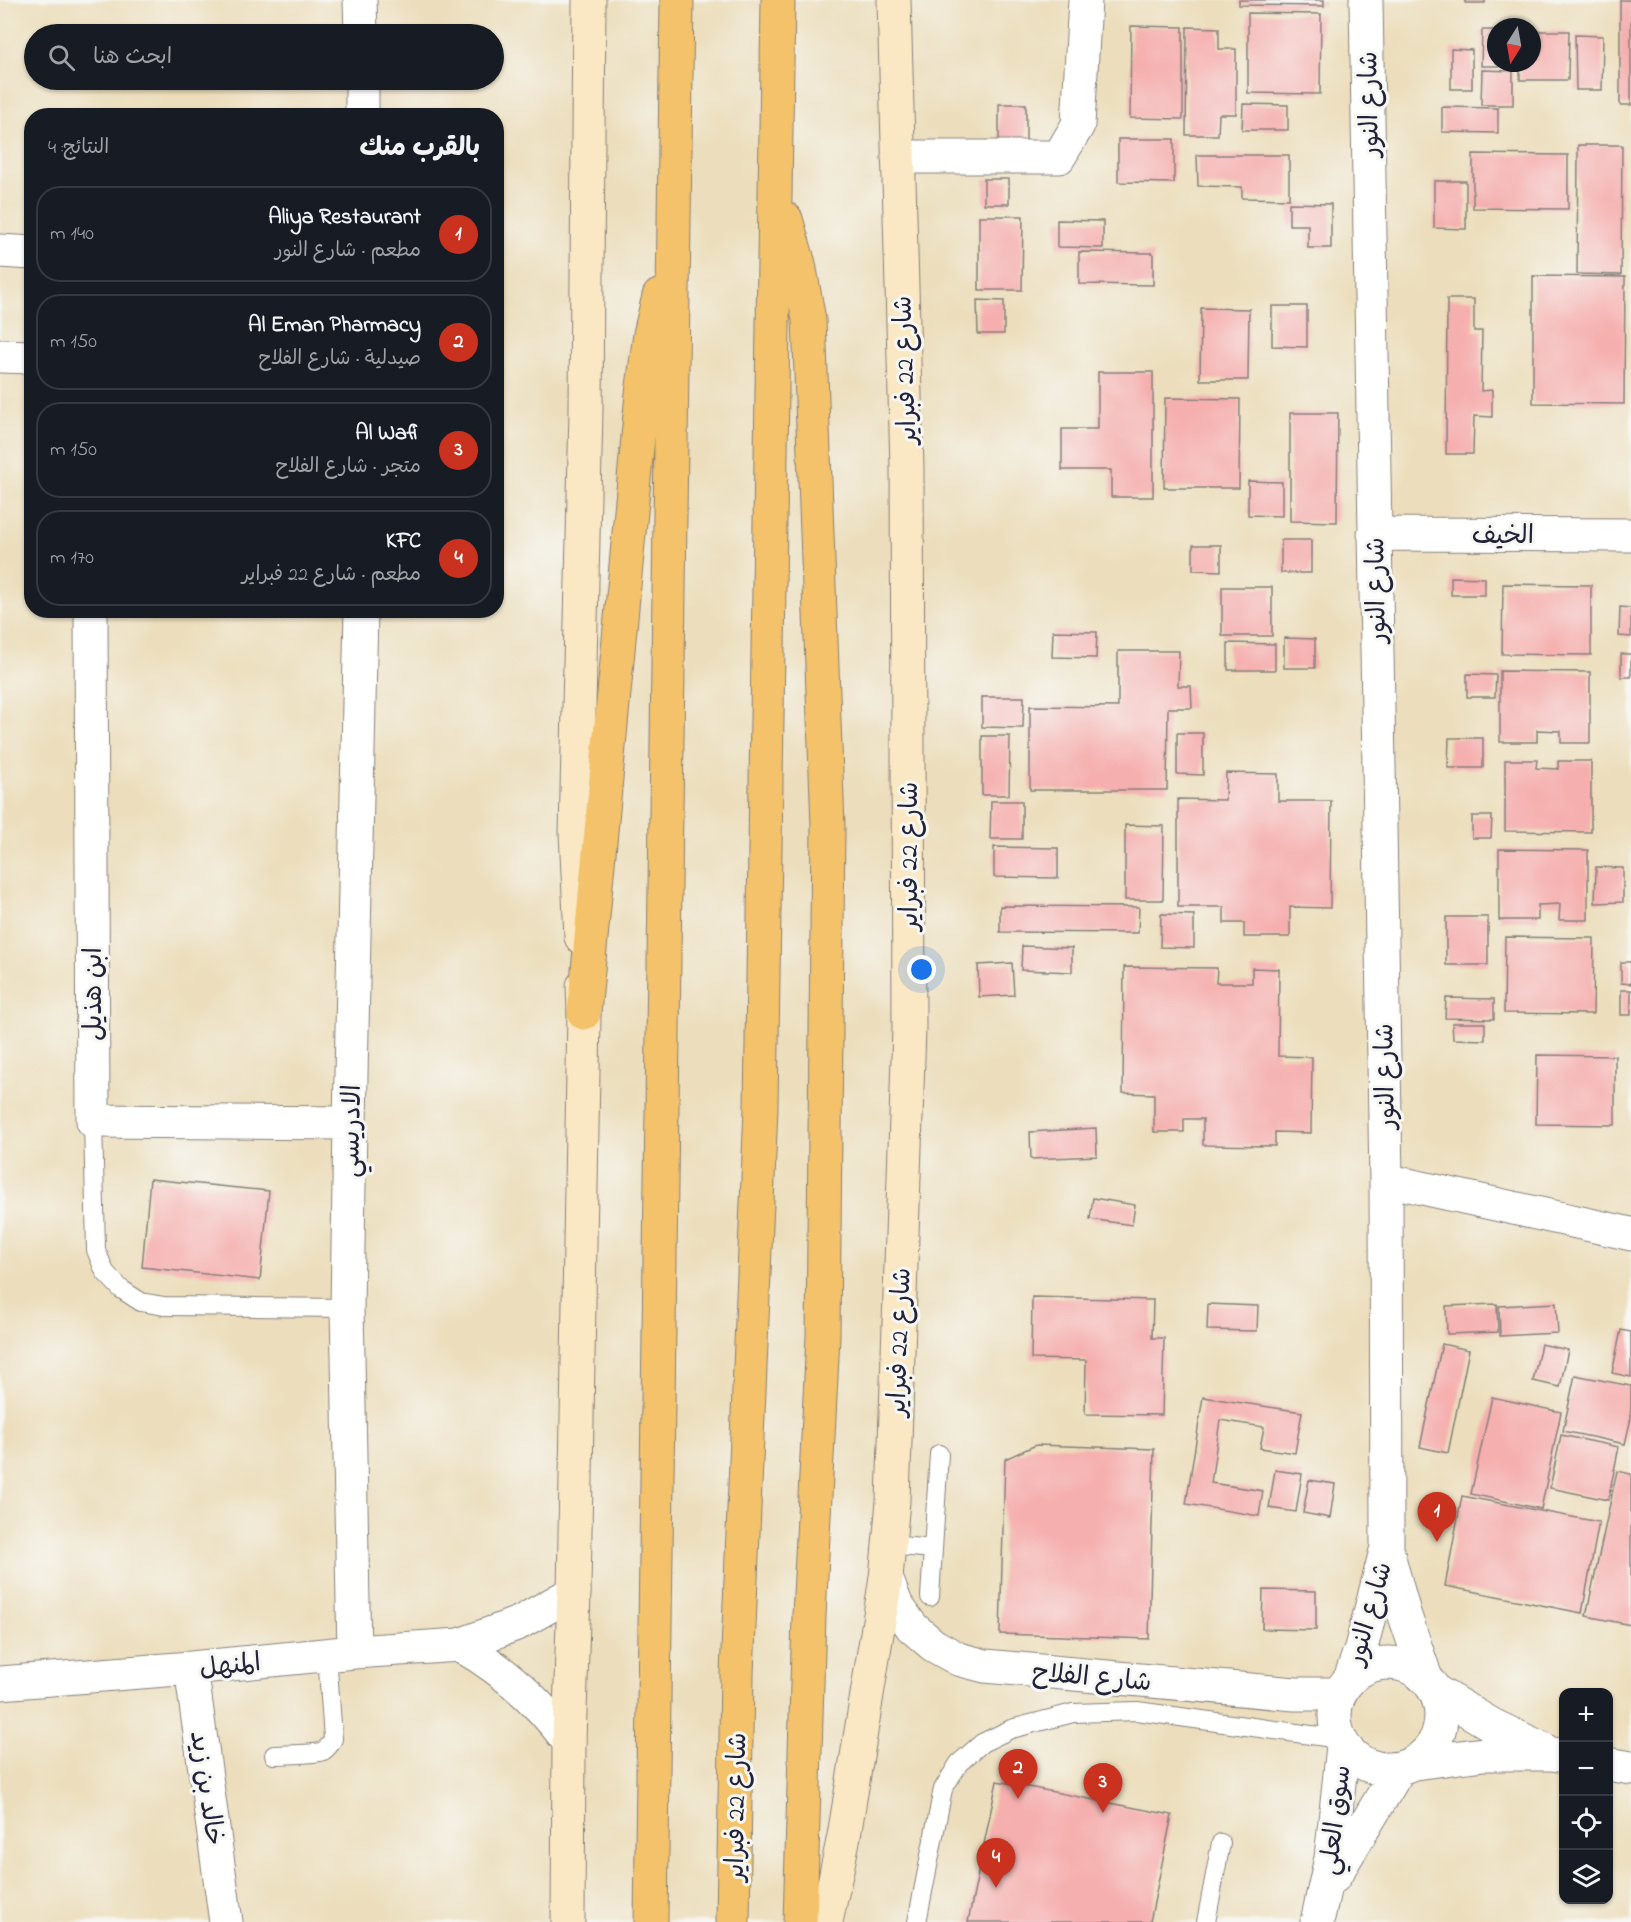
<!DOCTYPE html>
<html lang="ar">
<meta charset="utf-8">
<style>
:root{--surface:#171b24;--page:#20242c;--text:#f1f3f6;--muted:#9ea1a6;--line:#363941;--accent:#c8321e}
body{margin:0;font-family:"Indie Flower","Playpen Sans Arabic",sans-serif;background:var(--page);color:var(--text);direction:rtl}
.controls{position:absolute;right:18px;bottom:18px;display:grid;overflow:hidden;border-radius:12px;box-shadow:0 2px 4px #0004}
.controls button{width:54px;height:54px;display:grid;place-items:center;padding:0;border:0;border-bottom:2px solid var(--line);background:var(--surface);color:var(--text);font:30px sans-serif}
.compass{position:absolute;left:1487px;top:18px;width:54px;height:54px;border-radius:50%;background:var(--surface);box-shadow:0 2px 4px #0004;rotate:191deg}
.you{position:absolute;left:922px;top:970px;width:21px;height:21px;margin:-15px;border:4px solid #fff;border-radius:50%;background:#1a73e8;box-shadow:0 0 0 9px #1a73e833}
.badge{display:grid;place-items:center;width:39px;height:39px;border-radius:50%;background:var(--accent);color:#fff;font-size:20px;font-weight:700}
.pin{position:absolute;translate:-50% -50px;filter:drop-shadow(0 2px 3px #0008)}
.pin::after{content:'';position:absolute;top:32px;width:21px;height:18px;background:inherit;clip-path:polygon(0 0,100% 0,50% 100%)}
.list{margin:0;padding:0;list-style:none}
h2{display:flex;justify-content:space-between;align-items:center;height:78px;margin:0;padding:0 24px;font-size:26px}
h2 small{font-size:20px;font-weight:400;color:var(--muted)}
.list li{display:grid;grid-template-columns:39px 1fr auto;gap:18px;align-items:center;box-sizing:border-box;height:96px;margin:0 12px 12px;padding:0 12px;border:2px solid var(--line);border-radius:24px}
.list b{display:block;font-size:22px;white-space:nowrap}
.list p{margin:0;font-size:20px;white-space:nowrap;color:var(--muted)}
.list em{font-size:20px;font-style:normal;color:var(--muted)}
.icon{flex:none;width:33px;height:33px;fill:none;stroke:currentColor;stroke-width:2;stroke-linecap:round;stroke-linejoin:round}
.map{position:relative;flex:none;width:1631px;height:1922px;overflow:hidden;direction:ltr}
.search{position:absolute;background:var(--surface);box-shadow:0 2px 4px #0004;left:24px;top:24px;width:480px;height:66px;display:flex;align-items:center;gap:15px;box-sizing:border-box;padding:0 21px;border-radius:33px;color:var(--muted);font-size:22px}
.panel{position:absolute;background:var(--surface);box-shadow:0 2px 4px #0004;left:24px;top:108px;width:480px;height:510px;border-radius:24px;direction:rtl}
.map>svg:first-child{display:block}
.building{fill:#f5afae}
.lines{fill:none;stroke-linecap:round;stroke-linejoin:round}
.service-casing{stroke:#87807c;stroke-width:20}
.minor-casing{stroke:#87807c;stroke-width:35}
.secondary-casing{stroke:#87807c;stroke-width:35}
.motorway-casing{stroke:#87807c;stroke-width:35}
.service{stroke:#fff;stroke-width:18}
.minor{stroke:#fff;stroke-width:33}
.secondary{stroke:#fae7c3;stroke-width:33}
.motorway{stroke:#f3c26a;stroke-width:33}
.labels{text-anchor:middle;stroke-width:6;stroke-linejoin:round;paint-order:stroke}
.street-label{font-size:26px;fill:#22223b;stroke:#f6f6f2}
</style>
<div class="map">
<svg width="1631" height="1922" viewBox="0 0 1631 1922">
<rect width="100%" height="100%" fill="#f6f6f2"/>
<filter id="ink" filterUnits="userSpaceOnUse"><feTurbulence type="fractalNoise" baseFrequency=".0167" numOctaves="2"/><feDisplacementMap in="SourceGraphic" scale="12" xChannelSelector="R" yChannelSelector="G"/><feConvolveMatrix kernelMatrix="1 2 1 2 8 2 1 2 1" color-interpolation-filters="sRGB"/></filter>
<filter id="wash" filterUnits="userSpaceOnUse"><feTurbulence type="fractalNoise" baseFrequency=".008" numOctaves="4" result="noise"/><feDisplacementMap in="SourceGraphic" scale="24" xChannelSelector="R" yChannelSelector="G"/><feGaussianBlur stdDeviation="1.35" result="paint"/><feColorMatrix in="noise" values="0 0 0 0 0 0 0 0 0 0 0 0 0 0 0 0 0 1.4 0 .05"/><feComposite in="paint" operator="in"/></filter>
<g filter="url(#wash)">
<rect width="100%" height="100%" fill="#ecdebc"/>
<g id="blocks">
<path class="building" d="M1239 0H1324V6L1239 5Z
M1465 0H1485V3H1465Z
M1620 0H1631V105H1620Z
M1248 13 1321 14 1320 94 1248 93Z
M1131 26 1183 27V119L1130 118Z
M1187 27 1219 28V49H1236V114H1219L1218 135H1186Z
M1482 30H1496V63H1509V66H1481Z
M1532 31H1569L1568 80H1520V63H1532Z
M1575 35 1603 36 1602 90H1576Z
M1451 49 1472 50V89H1451Z
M1482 70 1513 71V105H1481Z
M999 104H1026V150H999Z
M1243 104 1288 105V130H1242Z
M1442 107 1498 108V133L1442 132Z
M1118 139H1174V183L1118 182Z
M1578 145H1622L1621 275 1577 274Z
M1473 154 1568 155V209L1473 208Z
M1197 155H1289V199L1242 198V187L1198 186Z
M984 179H1009V204H984Z
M1434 181H1466V229L1434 228Z
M1289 203 1331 204V248H1308V225H1289Z
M979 216H1023L1022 290H979Z
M1057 220 1103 221V248L1057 247Z
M1079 252 1153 253V285L1079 284Z
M1533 276 1625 277 1624 404 1533 403Z
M1447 299H1474V331H1482L1481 391 1492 390V417L1474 416 1473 454H1446Z
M977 300 1004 301V334H978Z
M1272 306H1307V347L1272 346Z
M1201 308 1249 309 1248 380H1200Z
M1098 372H1153V497H1111V470H1062V429H1098Z
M1165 398 1240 399 1239 488H1164Z
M1290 413H1338L1337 522 1290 521Z
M1248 481 1282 482V516L1248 515Z
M1281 540H1311V573H1281Z
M1193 545H1221V571L1193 570Z
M1451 577 1485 578V595H1451Z
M1503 584 1591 585V655L1502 654Z
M1222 587H1272V636H1222Z
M1620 607 1631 608V637L1619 636Z
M1053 631 1097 632 1096 658 1052 657Z
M1284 638 1315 639V668H1284Z
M1228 643 1275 644V670H1228Z
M1118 651H1179L1178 686H1191L1192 708H1168L1167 790H1030V706L1118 707Z
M1621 654H1631V677H1621Z
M1500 671 1590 672V743H1561V731L1537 730V742H1500Z
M1467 674 1496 675 1495 697H1467Z
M982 697H1024L1023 728 982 727Z
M1177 733H1203V775L1177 774Z
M982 736H1010L1009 795H982Z
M1449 738H1483V768H1448Z
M1505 760H1537L1536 768 1558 769V761H1591V832L1505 831Z
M1226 773 1278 774V801H1331L1330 908 1290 907V937H1244V923H1224V907H1178V799L1225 800Z
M991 801H1022V839H990Z
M1472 816H1492L1491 838H1472Z
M1125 825 1164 826 1163 900H1125Z
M994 847 1058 848V878L994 877Z
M1499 849 1588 850V920H1559L1560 904 1538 905V920H1499Z
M1596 867 1623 868V902L1595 903Z
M1000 906 1139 907 1138 933 1000 932Z
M1161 914 1194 915V948L1160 947Z
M1446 917H1488V965H1446Z
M1505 937 1594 938 1593 1014 1504 1013Z
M1022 946 1072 948V972L1021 970Z
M1621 962H1631V984L1621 983Z
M1012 963 1014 995 979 997 978 965Z
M1124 967 1217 968 1216 983H1252V968L1279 969 1278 1056 1312 1057 1311 1133 1275 1132V1146L1203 1145V1119H1184V1132H1154V1094L1123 1093Z
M1621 990H1631V1015H1621Z
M1446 998 1494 999V1019L1445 1018Z
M1452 1023H1485V1040L1453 1039Z
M1537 1055 1615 1056V1125L1536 1124Z
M1096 1128 1097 1156 1031 1159 1030 1132Z
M150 1179 269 1191 260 1280 142 1267Z
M1093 1198 1135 1205 1132 1225 1090 1219Z
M1032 1297 1153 1300 1152 1338H1164L1162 1415 1085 1414 1086 1360 1031 1359Z
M1556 1303 1558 1333 1500 1336 1499 1306Z
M1208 1304 1258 1306 1257 1331 1207 1330Z
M1497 1304 1498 1332 1447 1334 1446 1306Z
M1621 1330 1631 1332V1377L1612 1373Z
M1442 1344 1469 1350 1448 1453 1420 1447Z
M1541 1344 1568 1350 1560 1387 1533 1381Z
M1575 1375 1631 1386V1418L1625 1444 1563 1431Z
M1203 1397 1302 1412 1295 1453 1260 1448 1264 1427 1220 1420 1211 1483 1263 1491 1259 1516 1186 1504Z
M1492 1397 1561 1412 1541 1509 1471 1494Z
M1561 1435 1619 1447 1608 1500 1550 1488Z
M1036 1445 1154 1449 1149 1639 1000 1634 1005 1459Z
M1275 1470 1302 1474 1296 1512 1269 1508Z
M1617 1471 1631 1474V1625L1586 1616Z
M1309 1480 1335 1484 1330 1518 1303 1513Z
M1462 1496 1599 1522 1582 1613 1445 1586Z
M1263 1590 1316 1591V1630L1262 1629Z
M997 1781 1172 1815 1150 1922H968Z"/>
</g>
</g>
<g filter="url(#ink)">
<use href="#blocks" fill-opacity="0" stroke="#87807c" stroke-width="1.5"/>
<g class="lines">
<g class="service-casing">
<path id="service" d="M93 1121 96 1250 105 1272 121 1289 141 1302 164 1306 347 1308
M890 1545 933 1549
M930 1597 939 1454
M274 1755C285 1754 314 1755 323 1751 328 1748 331 1743 333 1739L327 1654
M917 1922 943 1789 959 1763 982 1743 1011 1729 1073 1713 1137 1711 1340 1739
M1206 1922 1221 1843"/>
</g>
<g class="minor-casing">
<path id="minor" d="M360 0 361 34
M362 80V116
M898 157H1059L1078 125 1085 0
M0 251 32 253
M0 356 32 357
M1374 534 1631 535
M91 610 93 1121 350 1123
M1386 1180 1631 1234
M1388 1554 1404 1613 1426 1678
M886 1578 896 1604 912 1627 933 1645 958 1659 985 1666 1295 1694H1339
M460 1645C504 1670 539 1701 569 1742
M354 1652 347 1308 350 1123 361 610
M1335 1716a53 53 0 1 1 106 0a53 53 0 1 1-106 0Z
M191 1668 226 1922
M1350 1679 1361 1648 1387 1547 1386 1180 1366 0
M0 1683 191 1668 354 1652 460 1645 519 1623 574 1592
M1435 1691 1492 1725 1543 1749
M1415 1763 1483 1754H1553L1564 1756
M1608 1764 1631 1768
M1334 1877 1399 1769
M1317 1922 1331 1858 1343 1746"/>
</g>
<g class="secondary-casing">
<path id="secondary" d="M581 937 576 833 586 411 589 0
M568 1922 569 1742 574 1592 584 1013 583 986
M826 1922 844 1836 886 1578 893 1501 909 1029 907 467 894 0"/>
</g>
<g class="motorway-casing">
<path id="motorway" d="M786 219 799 264 809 320 828 826 823 1337 809 1616 800 1922
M584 1013 642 394 650 334 659 296
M651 1922 677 0
M733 1922 737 1674 761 1108 778 0"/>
</g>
<use href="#service" class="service"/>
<use href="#minor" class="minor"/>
<use href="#secondary" class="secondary"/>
<use href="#motorway" class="motorway"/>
</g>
</g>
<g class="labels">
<g class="street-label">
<text transform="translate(1368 104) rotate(-91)" y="9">شارع النور</text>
<text transform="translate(904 370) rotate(-92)" y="9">شارع 22 فبراير</text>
<text x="1503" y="543">الخيف</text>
<text transform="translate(1375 590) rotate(-91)" y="9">شارع النور</text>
<text transform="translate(908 856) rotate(-90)" y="9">شارع 22 فبراير</text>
<text transform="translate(92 994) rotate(-90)" y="9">ابن هذيل</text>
<text transform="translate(1384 1076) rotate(-91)" y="9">شارع النور</text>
<text transform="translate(350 1131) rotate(-89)" y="9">الادريسي</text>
<text transform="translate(898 1342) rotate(-88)" y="9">شارع 22 فبراير</text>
<text transform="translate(1368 1613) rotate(-74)" y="9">شارع النور</text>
<text transform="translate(230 1664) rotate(-6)" y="9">المنهل</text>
<text transform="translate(1092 1676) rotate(5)" y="9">شارع الفلاح</text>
<text transform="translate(208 1788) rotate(82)" y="9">خالد بن زيد</text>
<text transform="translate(735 1807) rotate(-89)" y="9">شارع 22 فبراير</text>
<text transform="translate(1334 1820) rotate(-83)" y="9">سوق العلي</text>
</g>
</g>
</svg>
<div class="controls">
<button>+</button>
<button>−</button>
<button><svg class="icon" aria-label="locate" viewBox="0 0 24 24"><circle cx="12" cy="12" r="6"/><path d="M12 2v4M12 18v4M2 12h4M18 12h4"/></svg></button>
<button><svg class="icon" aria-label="layers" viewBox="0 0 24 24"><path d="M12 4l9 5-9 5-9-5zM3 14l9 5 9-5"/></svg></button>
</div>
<svg class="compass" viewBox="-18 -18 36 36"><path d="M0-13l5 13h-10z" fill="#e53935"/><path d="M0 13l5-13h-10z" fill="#9ea1a6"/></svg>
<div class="you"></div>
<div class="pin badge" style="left:1437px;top:1542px">1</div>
<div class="pin badge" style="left:1018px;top:1799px">2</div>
<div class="pin badge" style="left:1103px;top:1813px">3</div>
<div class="pin badge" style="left:996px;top:1888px">4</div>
<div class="search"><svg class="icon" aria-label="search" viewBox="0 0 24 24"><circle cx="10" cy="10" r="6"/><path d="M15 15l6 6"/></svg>ابحث هنا</div>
<section class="panel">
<h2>بالقرب منك<small>النتائج: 4</small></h2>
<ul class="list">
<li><span class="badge">1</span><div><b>Aliya Restaurant</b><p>مطعم · شارع النور</p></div><em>140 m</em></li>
<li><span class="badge">2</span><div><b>Al Eman Pharmacy</b><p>صيدلية · شارع الفلاح</p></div><em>150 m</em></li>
<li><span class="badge">3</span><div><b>Al Wafi</b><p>متجر · شارع الفلاح</p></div><em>150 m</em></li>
<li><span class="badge">4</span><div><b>KFC</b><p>مطعم · شارع 22 فبراير</p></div><em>170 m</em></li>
</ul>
</section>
</div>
